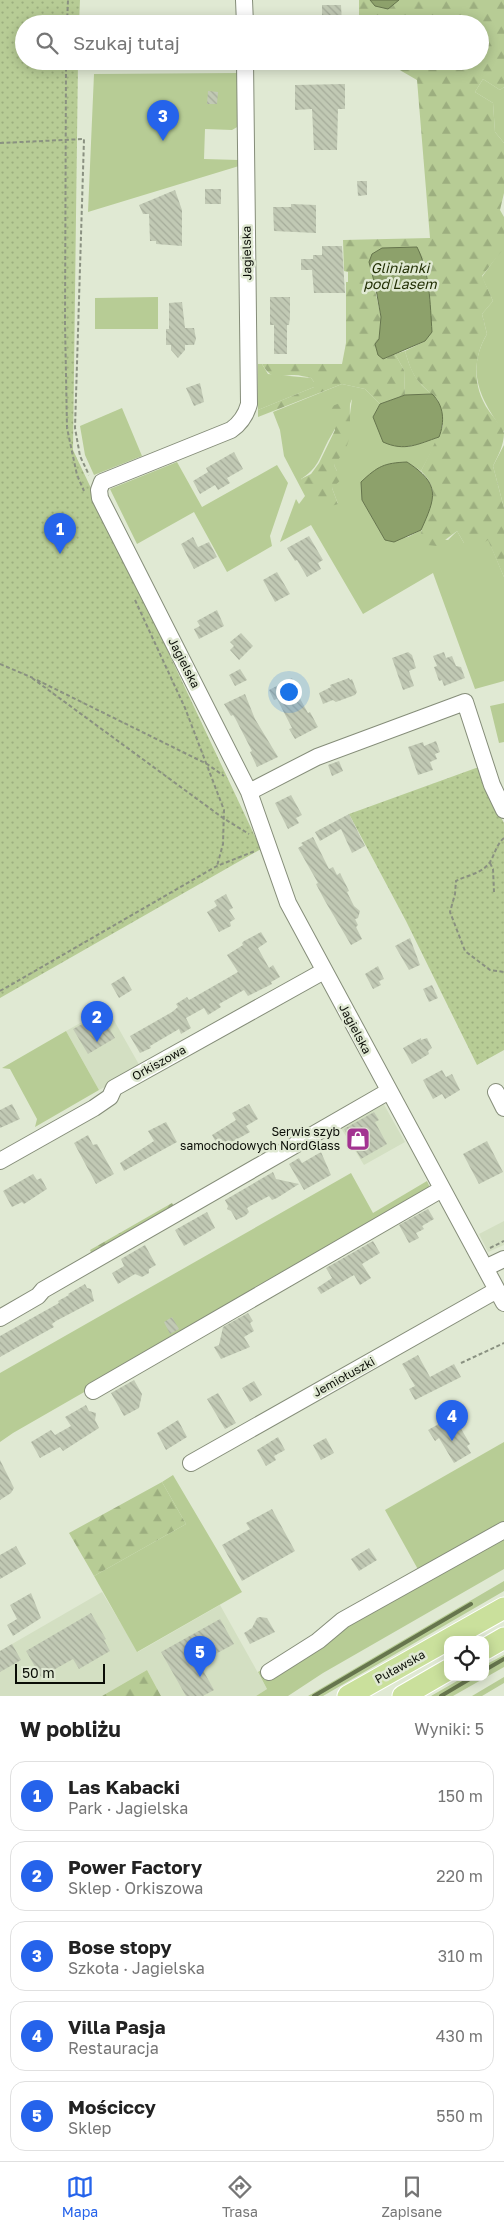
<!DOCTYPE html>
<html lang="pl">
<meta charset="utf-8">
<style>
:root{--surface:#fff;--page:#f2f2f2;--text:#222;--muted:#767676;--line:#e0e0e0;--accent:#2563eb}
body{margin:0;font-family:"Golos Text",sans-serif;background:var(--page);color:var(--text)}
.controls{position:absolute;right:15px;bottom:15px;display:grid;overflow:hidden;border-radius:10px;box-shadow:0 2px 12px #0003}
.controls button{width:45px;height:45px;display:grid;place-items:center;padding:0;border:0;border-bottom:1px solid var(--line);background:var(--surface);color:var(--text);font:25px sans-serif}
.scale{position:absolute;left:15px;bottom:12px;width:90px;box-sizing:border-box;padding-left:5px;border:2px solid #0a0d06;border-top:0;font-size:14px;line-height:18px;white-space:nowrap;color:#0a0d06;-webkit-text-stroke:4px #e0e9d3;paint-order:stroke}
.you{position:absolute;left:288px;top:691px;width:18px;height:18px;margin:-12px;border:4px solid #fff;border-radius:50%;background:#1a73e8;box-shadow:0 0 0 8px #1a73e833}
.badge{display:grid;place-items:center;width:32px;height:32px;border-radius:50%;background:var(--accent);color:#fff;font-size:16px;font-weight:700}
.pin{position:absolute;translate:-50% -41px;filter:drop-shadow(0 1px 2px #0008)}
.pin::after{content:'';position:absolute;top:26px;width:18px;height:15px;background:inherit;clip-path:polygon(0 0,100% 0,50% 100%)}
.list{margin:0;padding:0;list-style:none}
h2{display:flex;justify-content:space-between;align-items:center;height:65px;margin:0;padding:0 20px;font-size:21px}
h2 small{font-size:16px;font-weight:400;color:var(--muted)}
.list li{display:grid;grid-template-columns:32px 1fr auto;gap:15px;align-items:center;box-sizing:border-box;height:70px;margin:0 10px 10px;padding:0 10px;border:1px solid var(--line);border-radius:15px}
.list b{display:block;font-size:19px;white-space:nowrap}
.list p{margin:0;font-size:16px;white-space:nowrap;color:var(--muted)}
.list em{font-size:16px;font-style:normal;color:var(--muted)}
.icon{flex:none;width:28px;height:28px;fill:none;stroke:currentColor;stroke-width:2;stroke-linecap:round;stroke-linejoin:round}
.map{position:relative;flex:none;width:504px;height:1696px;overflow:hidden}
.search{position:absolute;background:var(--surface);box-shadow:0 2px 12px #0003;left:15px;right:15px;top:15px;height:55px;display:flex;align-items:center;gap:12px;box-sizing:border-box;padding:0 18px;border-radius:28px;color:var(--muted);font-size:19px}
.sheet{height:465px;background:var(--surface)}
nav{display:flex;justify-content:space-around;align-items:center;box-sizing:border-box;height:70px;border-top:1px solid var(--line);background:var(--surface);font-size:14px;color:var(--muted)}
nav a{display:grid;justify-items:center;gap:2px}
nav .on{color:var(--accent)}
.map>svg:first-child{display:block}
.built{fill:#d3dfc2}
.green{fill:#b7cc95;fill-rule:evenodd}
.forest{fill:url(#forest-firs)}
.park{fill:url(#park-dots)}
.water{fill:#8da16b;stroke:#66754d}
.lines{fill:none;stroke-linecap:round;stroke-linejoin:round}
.stream{stroke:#66754d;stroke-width:4}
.building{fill:url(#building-back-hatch)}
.minor-casing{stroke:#858d79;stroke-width:18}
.major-casing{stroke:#fff;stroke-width:23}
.path{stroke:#8a9181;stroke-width:2;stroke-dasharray:4 2.5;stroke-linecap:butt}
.minor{stroke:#fff;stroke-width:16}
.major{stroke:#cae09c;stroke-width:21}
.labels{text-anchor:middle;stroke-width:5;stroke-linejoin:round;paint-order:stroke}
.street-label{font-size:12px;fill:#0a0d06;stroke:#e0e9d3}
.poi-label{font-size:12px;fill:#0a0d06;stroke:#e0e9d3;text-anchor:end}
.water-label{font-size:14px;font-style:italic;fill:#233005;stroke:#e0e9d3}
</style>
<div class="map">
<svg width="504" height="1696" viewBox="0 0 504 1696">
<defs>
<pattern id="forest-firs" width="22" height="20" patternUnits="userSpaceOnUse" patternTransform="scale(1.25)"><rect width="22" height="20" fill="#b7cc95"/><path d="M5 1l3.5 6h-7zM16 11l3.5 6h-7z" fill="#9cae7f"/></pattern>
<pattern id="park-dots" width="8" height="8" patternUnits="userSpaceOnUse" patternTransform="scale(1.25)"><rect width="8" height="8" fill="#b7cc95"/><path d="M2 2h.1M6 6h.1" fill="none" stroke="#9cae7f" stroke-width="1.8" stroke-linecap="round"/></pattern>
<pattern id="building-back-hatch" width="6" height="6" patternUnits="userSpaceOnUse" patternTransform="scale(1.25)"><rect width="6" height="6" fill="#c1c9b4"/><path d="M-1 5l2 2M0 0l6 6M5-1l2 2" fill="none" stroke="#a4ab99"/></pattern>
</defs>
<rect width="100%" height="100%" fill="#e0e9d3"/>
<path class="built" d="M107 1008 141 1068 99 1090 66 1031Z
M382 1101 405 1142 364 1165 339 1125Z
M504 1221V1245L488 1252 479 1234Z
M102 1592 138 1652 220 1605 267 1689 256 1696H161L147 1670 102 1696H0V1651Z"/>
<path class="green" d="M238 73 239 126 232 130 205 129 204 159 239 160V166L88 212 94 74Z
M483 79 500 90 504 87V143L495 132 493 103 475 92Z
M504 246V432C481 400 465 372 487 334L482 314 493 301 482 277Z
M158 297V329H95V298Z
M405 351C410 369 416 383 432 394L405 395 404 370 395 354Z
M258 364H262L268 374 311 378 314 382V387L258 410Z
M342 384 365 389 380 404 373 417 408 447 439 437 421 471 407 462 362 500 385 540 408 537 421 530V538L448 540 457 531 464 543 488 539 504 577V681L475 689 433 573 363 614 311 525 280 542 296 499 299 504 305 496 284 456 280 430 273 412ZM352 399 350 414 334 465 337 471 332 488 338 504 301 479C318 468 319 459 328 441 336 427 344 413 352 399Z
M122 408 142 456 94 475 85 455 80 426Z
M504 445V508L493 466Z
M177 462 202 507 277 465 288 483 270 536 272 546 227 572 194 512 137 544 110 489Z
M504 703V742L499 743 490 706Z
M66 1031 99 1090 35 1127 37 1119 10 1069 2 1068Z
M351 1173 373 1213 427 1181 432 1192 13 1433 0 1442V1373Z
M504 1442V1569L323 1673 288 1696H256L267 1689 258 1672 420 1573 385 1510Z
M173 1475 242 1592 137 1652 94 1576 186 1524 162 1482Z
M504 1581V1591L323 1696H308Z
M504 1655V1667L453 1696H431L464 1677H485V1665Z
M504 1677V1683L482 1696H472Z"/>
<path class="forest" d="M359 0H504V87L500 90 483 79 475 92 493 103 495 132 504 143V193L500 210 504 217V248L482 276 493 301 482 314 487 334C473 357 472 387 489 411 493 417 502 426 504 433 504 445 498 456 493 466L504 508V577L488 540 473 550 464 543 457 531 437 546 427 545 421 538C420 510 448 498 421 471L443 426 438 400C417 381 413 379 405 351L425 341 373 281 381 317 379 339 383 359 395 354 404 370 405 395 380 404 365 389 342 384 258 417V410L314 387V382L311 378C306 377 300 375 294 375 277 375 273 382 262 364H342L346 343V282H348V272L344 271 343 240 430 238 417 80 384 61H480V24H359Z
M352 398 350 404C349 433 355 441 334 465L337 471 343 474 342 479 332 488 338 504 322 509 318 506 301 479 311 474 319 463 335 430 330 407Z
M172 1203 175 1208 92 1255 90 1250Z
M162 1482 186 1524 94 1576 69 1533Z
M147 1670 161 1696H102Z"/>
<path class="park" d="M0 0H80L79 24H24V61H78L73 450 261 849 0 998Z
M476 768H479L488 793 504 823V1050L477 1065 406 921 349 814Z"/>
<path class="water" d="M370 0H399L388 9 375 6Z
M417 247C430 273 430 303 432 332L425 341 383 359 378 355 375 344 379 339 381 317 376 289 369 262 372 254 382 248Z
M432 394C444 405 445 422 439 437 418 444 405 452 383 442L373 417 380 404 405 395Z
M407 462C441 484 436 497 421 530L394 542 385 540 362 500 361 482C378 466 384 463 407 462Z"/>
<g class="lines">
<path class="stream" d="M485 1670 504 1659
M314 1696 471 1604
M441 1696 473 1677"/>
</g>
<path class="building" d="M322 5H341L342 24H322Z
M345 84V109H338L337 150H314L312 109 295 110V85Z
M208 91 218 92 217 104H207Z
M357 181H367V195L358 196Z
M205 189H221V204H205Z
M175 190 182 210V246L156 244V241H150L149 214H143L139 205Z
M291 204 316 205V233L274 231 273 207H291Z
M322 246H342L345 293H314L312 270H301V259H313V255H322Z
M270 297H290V317L289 325H287V354H274V325H270Z
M182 302 185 328H194L196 339 194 345H185V350L178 358 171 350V345H166V329H169V303Z
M200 383 204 402 194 406 186 388Z
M234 452 243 469 227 478 230 483 218 490 215 485 200 494 193 481 208 472 206 468Z
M309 536 323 560 318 563 321 569 307 577 297 560 295 561 287 548Z
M193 537 198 547 209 542 217 557 194 569 181 544Z
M277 572 290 594 275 602 263 580Z
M217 610 224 626 199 639 194 629 200 626 197 621Z
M241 633 253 646 239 660 230 650 234 646 230 642Z
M408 652 412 655 416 668 409 671 414 686 403 690 392 658Z
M444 652 446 658 452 656 456 666 461 667 465 678 444 686 442 680 439 681 434 667 437 666 433 656Z
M240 669 247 680 235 686 229 675Z
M292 678 300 694 298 695 308 713 310 712 318 727 295 739 289 729 292 728 277 699 274 700 269 690Z
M349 678 350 680 352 679 357 692 355 695 336 702 333 700 323 704 319 693 331 687 330 685Z
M245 694 255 719 278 757 257 767 250 752 252 751 235 718 233 715 231 716 224 704Z
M436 741 440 752 435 754 437 759 430 762 433 770 418 775 408 747 423 742 424 746Z
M339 761 343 771 332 776 328 765Z
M291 795 302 815 296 818 299 823 288 829 275 803Z
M349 814 365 846 352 853 341 829 320 841 315 832Z
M313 837 329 869 333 867 337 875 340 873 349 891 347 892 354 906 360 911 358 918 355 919 358 925 356 927 362 939 351 945 325 901 316 884 318 883 298 848 303 845 301 843Z
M226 894 233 908 229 910 235 919 230 922 231 926 219 932 207 912 217 906 214 901Z
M261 932 267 942 258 948 269 968 273 965 280 977 271 982 272 984 248 996 244 990 219 1004 221 1007 208 1015 204 1008 186 1018 191 1028 181 1034 179 1029 150 1046 151 1048 140 1053 130 1036 172 1012 178 1007 176 1004 187 997 189 1000 191 999 238 972 227 955 243 945 242 943 244 941Z
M410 938 420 965 409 970 395 946Z
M378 966 384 979 379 981 381 985 373 989 365 974Z
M124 976 132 990 119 998 111 984Z
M432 985 438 998 429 1002 423 989Z
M101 1014 115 1038 88 1054 73 1029Z
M421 1038V1040L427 1038 432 1048 428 1051 429 1054 412 1064 403 1048Z
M442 1070 446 1077 452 1074 460 1090 445 1099 442 1094 433 1099 423 1080Z
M12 1104 20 1119 0 1128V1110Z
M249 1104 258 1119 246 1126 250 1132 220 1149 212 1135 236 1120 232 1113Z
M374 1112 379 1120 375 1122 387 1144 361 1159 344 1129Z
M166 1122 177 1142 124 1171 120 1163 154 1141 148 1131Z
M88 1135 93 1145 97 1144 114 1174 96 1184 74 1143Z
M487 1141 503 1172 479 1184 463 1154Z
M321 1152 331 1175 304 1190 289 1164 299 1158 302 1163Z
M273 1172 276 1179 299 1184 277 1198 272 1200 269 1196 252 1205 247 1208 249 1212 245 1216 236 1220 231 1211 227 1209 228 1206 225 1200Z
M33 1174 37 1180 41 1178 47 1189 24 1204 22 1202 12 1207 3 1191Z
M428 1209 434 1219 422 1226 424 1229 416 1233 419 1238 409 1243 399 1225Z
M207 1212 215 1228 184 1246 175 1230Z
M373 1241 380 1253 362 1264 371 1278 360 1285 354 1275 321 1294 317 1288 332 1278 326 1268Z
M145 1245 156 1265 149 1269V1273L142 1277 135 1274 118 1284 112 1273 124 1266 121 1259Z
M85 1284 87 1288 91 1289 94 1301 56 1321 52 1324 54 1327 0 1357V1336L59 1303 58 1301 69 1295 68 1294Z
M248 1313 253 1321 250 1323 254 1331 244 1337 250 1347 221 1359 214 1347 219 1345 223 1327Z
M172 1317 179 1329 170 1334 164 1322Z
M418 1355 430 1377 454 1364 461 1377 415 1400 409 1389 415 1386 402 1364Z
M134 1380 142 1394 139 1408 124 1416 111 1393Z
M254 1381 262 1395 250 1402 242 1388Z
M218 1393 236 1423 225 1429 207 1399Z
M86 1405 89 1411 96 1413 95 1420 99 1428 63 1451 60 1447 40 1458 31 1442 51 1430 55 1435 71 1426 65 1417Z
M460 1412 466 1423 460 1427 470 1444 467 1446 471 1453 454 1463 439 1438 435 1441 428 1430Z
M178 1420 187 1437 166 1450 157 1433Z
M278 1437 285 1450 274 1456 276 1460 266 1466 257 1450Z
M326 1438 334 1453 321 1460 313 1445Z
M0 1460 14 1488 11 1493 0 1500Z
M272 1509 295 1551 242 1581 222 1545 250 1529 246 1523Z
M16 1546 26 1564 0 1579V1555Z
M369 1548 377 1560 359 1571 351 1559Z
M31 1593 41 1618 13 1636 7 1625 17 1619 10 1605Z
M91 1613 106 1639 104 1640 110 1651 79 1669 73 1659 41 1677 26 1651Z
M260 1617 267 1618 275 1632 250 1644 244 1633 252 1628 257 1618Z
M220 1619 234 1644 199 1663 214 1690 203 1696H186L161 1652Z
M12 1644 21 1660 0 1672V1651Z"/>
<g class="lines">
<g class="minor-casing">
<path id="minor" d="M244 0 245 24
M245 61 249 404C246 415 241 423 231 430L102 482 99 490 100 498 249 792 288 903 504 1303
M249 792 317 757 465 702 492 785 504 810
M496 1092 504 1108
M0 1161 94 1108 110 1097 114 1088 324 971
M485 1268 504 1259
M0 1318 38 1296 43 1290 389 1091
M93 1391 442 1189
M191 1463 497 1290
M269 1672 318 1641 343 1620 504 1530"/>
</g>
<g class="major-casing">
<path id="major" d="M485 1649 504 1638
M348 1696 504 1608
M403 1696 448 1670"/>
</g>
<path class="path" d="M67 24 68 0
M66 61 65 323 67 428 77 475 84 491
M0 143 84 139 75 428 80 456 89 475
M135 600 185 708 224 810 223 844 217 866
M0 664 33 678
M32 678 223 818 249 834
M37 680 207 764 224 776
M504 838C496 845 495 854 490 862 482 874 467 875 456 881L455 894 450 912 465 951 490 970 504 972
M490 863 493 869 494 892
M0 991 217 866 255 851
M490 1248 504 1241
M461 1363 504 1343"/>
<use href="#minor" class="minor"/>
<use href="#major" class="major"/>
</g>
<defs>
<g id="shop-square" transform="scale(1.25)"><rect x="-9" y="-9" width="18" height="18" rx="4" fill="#a33391" stroke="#e0e9d3"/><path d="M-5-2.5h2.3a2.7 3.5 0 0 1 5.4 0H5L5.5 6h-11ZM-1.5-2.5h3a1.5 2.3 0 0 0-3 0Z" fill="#fff"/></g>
</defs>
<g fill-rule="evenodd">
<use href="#shop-square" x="358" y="1139"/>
</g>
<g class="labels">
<g class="street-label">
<text transform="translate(247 253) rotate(-91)" y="4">Jagielska</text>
<text transform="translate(184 663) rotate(63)" y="4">Jagielska</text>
<text transform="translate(355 1029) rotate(62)" y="4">Jagielska</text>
<text transform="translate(159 1063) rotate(-29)" y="4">Orkiszowa</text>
<text transform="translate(344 1377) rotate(-29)" y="4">Jemiołuszki</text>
<text transform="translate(400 1667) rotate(-29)" y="4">Puławska</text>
</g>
<g class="poi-label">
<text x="340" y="1136">Serwis szyb<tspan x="340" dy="14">samochodowych NordGlass</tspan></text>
</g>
<g class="water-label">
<text x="400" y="273">Glinianki<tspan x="400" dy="16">pod Lasem</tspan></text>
</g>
</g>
</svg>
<div class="controls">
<button><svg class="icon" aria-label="locate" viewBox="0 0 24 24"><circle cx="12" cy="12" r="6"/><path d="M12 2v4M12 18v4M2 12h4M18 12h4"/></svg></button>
</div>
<div class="scale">50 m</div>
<div class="you"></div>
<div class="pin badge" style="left:60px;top:554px">1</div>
<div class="pin badge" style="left:97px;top:1042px">2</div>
<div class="pin badge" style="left:163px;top:141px">3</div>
<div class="pin badge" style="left:452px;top:1441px">4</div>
<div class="pin badge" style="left:200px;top:1677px">5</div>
<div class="search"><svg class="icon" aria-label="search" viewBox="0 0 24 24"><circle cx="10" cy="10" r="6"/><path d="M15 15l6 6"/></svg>Szukaj tutaj</div>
</div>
<section class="sheet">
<h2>W pobliżu<small>Wyniki: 5</small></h2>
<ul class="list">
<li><span class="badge">1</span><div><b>Las Kabacki</b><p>Park · Jagielska</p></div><em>150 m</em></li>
<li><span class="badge">2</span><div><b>Power Factory</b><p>Sklep · Orkiszowa</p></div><em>220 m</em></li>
<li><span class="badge">3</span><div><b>Bose stopy</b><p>Szkoła · Jagielska</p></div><em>310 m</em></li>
<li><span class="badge">4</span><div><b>Villa Pasja</b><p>Restauracja</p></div><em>430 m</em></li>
<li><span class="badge">5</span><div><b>Mościccy</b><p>Sklep</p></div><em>550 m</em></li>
</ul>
</section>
<nav>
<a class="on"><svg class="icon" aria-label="map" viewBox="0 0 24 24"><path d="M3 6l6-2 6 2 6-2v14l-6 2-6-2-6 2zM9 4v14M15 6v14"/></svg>Mapa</a>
<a><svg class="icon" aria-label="directions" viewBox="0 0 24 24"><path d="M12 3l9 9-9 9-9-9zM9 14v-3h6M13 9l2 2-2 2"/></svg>Trasa</a>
<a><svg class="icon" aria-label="saved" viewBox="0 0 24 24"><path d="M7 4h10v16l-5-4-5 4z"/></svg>Zapisane</a>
</nav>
